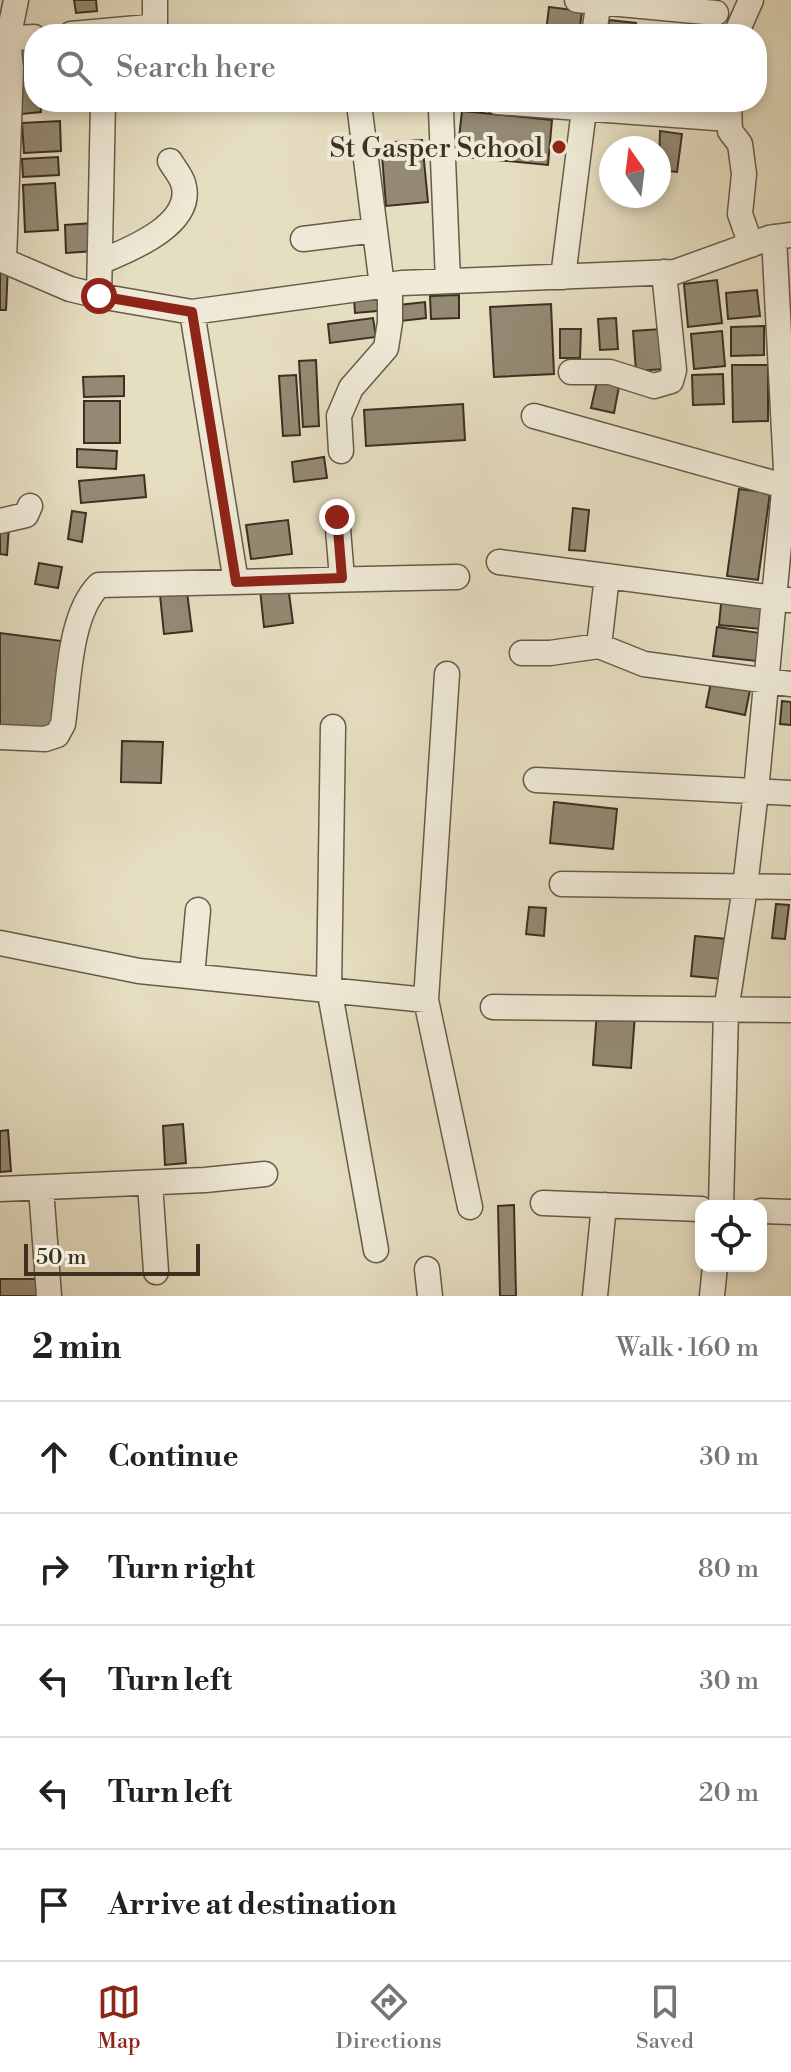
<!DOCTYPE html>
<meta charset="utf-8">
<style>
:root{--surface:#fff;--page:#f2f2f2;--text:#222;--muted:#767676;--line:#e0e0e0;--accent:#8f2418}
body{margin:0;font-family:"Libre Bodoni",serif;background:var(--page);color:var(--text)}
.controls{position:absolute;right:24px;bottom:24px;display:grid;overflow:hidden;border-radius:16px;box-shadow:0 4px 12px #0003}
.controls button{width:72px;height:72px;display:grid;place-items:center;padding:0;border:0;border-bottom:2px solid var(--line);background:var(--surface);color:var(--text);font:40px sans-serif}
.compass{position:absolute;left:599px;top:136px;width:72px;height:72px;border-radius:50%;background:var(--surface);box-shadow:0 4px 12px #0003;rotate:346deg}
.scale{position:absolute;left:24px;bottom:20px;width:176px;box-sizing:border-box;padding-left:8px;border:4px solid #3c3020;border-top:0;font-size:22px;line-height:28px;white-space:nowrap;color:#3c3020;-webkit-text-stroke:6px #efead7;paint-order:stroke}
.stop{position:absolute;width:24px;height:24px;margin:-18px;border:6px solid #8f2418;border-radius:50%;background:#fff}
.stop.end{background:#8f2418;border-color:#fff;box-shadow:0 2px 8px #0008}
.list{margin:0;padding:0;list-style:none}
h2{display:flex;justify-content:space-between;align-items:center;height:104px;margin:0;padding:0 32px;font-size:34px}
h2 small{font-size:26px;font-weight:400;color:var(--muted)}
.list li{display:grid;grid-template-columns:52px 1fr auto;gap:24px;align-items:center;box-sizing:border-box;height:112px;padding:0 32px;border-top:2px solid var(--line)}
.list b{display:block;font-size:30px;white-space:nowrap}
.list em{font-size:26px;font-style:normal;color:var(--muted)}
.icon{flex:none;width:44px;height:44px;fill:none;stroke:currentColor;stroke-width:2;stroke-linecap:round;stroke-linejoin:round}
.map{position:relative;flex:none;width:791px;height:1296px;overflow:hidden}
.search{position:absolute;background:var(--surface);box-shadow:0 4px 12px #0003;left:24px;right:24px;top:24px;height:88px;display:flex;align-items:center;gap:20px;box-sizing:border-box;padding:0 28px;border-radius:32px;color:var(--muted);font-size:30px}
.sheet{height:664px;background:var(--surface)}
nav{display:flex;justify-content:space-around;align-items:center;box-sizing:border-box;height:112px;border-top:2px solid var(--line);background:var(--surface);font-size:22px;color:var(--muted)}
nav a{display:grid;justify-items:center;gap:4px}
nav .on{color:var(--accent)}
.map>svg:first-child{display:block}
.building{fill:#948a74;stroke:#3c3020;stroke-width:2}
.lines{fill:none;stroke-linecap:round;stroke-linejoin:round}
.minor-casing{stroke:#665c48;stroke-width:27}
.minor{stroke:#efead7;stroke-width:24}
.route{stroke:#8f2418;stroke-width:10}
.poi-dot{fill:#8f2418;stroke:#efead7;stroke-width:3}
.labels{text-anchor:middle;stroke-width:8;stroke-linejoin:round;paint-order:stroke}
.poi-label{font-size:28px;fill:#3c3020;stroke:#efead7;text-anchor:end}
</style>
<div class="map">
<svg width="791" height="1296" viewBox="0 0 791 1296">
<rect width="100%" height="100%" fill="#e6dec1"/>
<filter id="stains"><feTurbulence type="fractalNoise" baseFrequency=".0025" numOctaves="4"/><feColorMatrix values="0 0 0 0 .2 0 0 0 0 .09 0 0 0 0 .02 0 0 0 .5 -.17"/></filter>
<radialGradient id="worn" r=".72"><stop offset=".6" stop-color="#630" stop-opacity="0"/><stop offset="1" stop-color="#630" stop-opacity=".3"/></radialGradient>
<path class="building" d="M74 0H96L97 11 76 13Z
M549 7 582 11 579 34 546 32Z
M609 20 636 23 635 34H607Z
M34 45V77H20L19 46Z
M21 83H34V102H40L41 112 22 114Z
M462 111 552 120 548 165 457 156Z
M60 121 61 151 24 153 22 123Z
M660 131 682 134 677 172 659 170Z
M422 140 428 202 386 206 381 143Z
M58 157 59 175 23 177 22 159Z
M55 183 58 230 25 232 23 185Z
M93 223 95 251 66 253 65 225Z
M0 266H8L6 310H0Z
M717 280 722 323 688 327 684 284Z
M757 290 760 316 728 319 726 293Z
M388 295 389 310 355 313 354 298Z
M459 295V318L431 319 430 296Z
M425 302 426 318 401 321 399 305Z
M551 304 554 374 494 377 490 307Z
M373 318 376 337 330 343 328 324Z
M616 318 618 349 600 350 598 319Z
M764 326V355L731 356V327Z
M560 329H581L580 358H560Z
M661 329 664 369 636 371 633 331Z
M722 331 725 366 694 369 691 334Z
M316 360 319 426 303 427 299 361Z
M732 365H768V421L733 422Z
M723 374 724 404 693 405 692 375Z
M296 375 300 435 283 436 279 376Z
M124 376V396L84 397 83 377Z
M598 377 620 381 614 413 591 408Z
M84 401H120V443H84Z
M463 404 465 440 366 446 364 410Z
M77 449 117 451 116 469 77 467Z
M324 457 327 478 294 482 292 462Z
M144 475 146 497 81 503 79 481Z
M739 489 770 493 758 580 727 576Z
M573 508 589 510 585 551 569 550Z
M72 511 86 513 82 542 68 539Z
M288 520 292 554 251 559 246 525Z
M0 525 9 526 7 555 0 554Z
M39 563 62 567 58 588 35 584Z
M288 586 293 623 264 627 260 589Z
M187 592 192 631 164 634 160 595Z
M722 594 764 598 761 629 719 625Z
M717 627 760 633 756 661 713 656Z
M0 633 62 641 51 731 0 725Z
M712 677 751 685 745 715 706 707Z
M782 701 791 702V725L780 724Z
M122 741 163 742 161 783 121 782Z
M554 802 617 809 613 849 550 843Z
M776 904 789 905 785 939 772 938Z
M529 907 546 908 544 936 526 934Z
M695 936 727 939 722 979 691 976Z
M597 1011 635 1014 631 1068 593 1065Z
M183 1124 186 1163 165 1165 163 1126Z
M8 1130 11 1171 0 1172V1131Z
M514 1205 516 1296H500L498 1206Z
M0 1279H36L37 1296H0Z"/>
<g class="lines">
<g class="minor-casing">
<path id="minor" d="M577 0 716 13
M71 34 149 27 155 22V0
M594 34 599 0
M736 34 751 0
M0 39 34 37
M497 102 729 119
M359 104 382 286
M729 104 730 131 740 144 744 174 740 214 751 245
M441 110 448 281
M303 239 375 230
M0 259 70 289 99 296 192 312 402 283 675 272 769 238 791 235
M4 260 11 68 8 39 16 0
M100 262C129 250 196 224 183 183 181 176 174 168 170 161
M563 277 585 102
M99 296 103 102
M192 312 236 582
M571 372H610L654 386 671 381 674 370 664 272
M534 416 791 488
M341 451 339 416 351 388 386 348 390 322V285
M337 517 342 578
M0 521 26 515 30 506
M499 562 789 600
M599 646 607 576
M522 653H550L599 646 644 664 791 684
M447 674 426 1000 470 1207
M333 727 329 988 376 1250
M0 737 45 739 57 735 63 724C69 682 69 615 99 585L457 577
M536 780 791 793
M562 884 791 887
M0 943 139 971 426 1000
M192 976 198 910
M493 1007 791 1010
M150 1183 156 1272
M41 1188 49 1296
M0 1189 205 1180 265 1174
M543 1203 701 1209
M721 1206 726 1011 745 887 756 791 786 470 774 237
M761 1211 791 1212
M427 1269 430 1296
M595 1296 604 1205
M712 1296 715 1266"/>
</g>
<use href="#minor" class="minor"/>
</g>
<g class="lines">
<path class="route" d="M99 296 192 312 236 582 342 578 337 517"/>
</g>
<circle class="poi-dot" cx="559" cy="147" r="8"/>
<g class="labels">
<g class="poi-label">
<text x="543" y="157">St Gasper School</text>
</g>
</g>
<rect width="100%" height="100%" filter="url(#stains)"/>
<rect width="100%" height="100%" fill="url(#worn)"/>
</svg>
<div class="controls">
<button><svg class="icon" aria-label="locate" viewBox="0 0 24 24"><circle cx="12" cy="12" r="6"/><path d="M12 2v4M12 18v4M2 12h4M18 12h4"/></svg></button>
</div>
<svg class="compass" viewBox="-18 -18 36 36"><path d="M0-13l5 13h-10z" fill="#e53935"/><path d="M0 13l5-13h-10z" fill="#767676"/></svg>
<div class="scale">50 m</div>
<div class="stop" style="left:99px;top:296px"></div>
<div class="stop end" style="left:337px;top:517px"></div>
<div class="search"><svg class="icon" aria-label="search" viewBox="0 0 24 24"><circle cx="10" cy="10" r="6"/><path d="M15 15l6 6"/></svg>Search here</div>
</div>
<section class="sheet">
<h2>2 min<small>Walk · 160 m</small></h2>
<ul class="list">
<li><svg class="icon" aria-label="ahead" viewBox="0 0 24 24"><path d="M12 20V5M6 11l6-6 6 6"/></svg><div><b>Continue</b></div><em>30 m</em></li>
<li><svg class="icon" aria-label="right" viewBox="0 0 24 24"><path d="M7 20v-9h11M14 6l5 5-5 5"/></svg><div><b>Turn right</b></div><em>80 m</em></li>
<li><svg class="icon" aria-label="left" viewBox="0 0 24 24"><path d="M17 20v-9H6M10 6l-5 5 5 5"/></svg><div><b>Turn left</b></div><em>30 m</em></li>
<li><svg class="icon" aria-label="left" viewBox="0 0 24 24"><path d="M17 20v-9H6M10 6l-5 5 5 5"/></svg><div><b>Turn left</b></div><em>20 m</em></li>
<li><svg class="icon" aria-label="arrive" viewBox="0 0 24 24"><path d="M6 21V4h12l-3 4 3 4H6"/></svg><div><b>Arrive at destination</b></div></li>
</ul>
</section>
<nav>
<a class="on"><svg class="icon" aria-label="map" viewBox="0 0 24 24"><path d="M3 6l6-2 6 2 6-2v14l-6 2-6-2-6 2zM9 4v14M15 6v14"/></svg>Map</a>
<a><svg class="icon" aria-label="directions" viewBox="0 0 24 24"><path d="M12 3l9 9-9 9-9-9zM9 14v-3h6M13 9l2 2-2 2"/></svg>Directions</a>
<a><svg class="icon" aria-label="saved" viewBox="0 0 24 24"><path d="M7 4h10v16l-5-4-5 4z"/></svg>Saved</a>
</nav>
